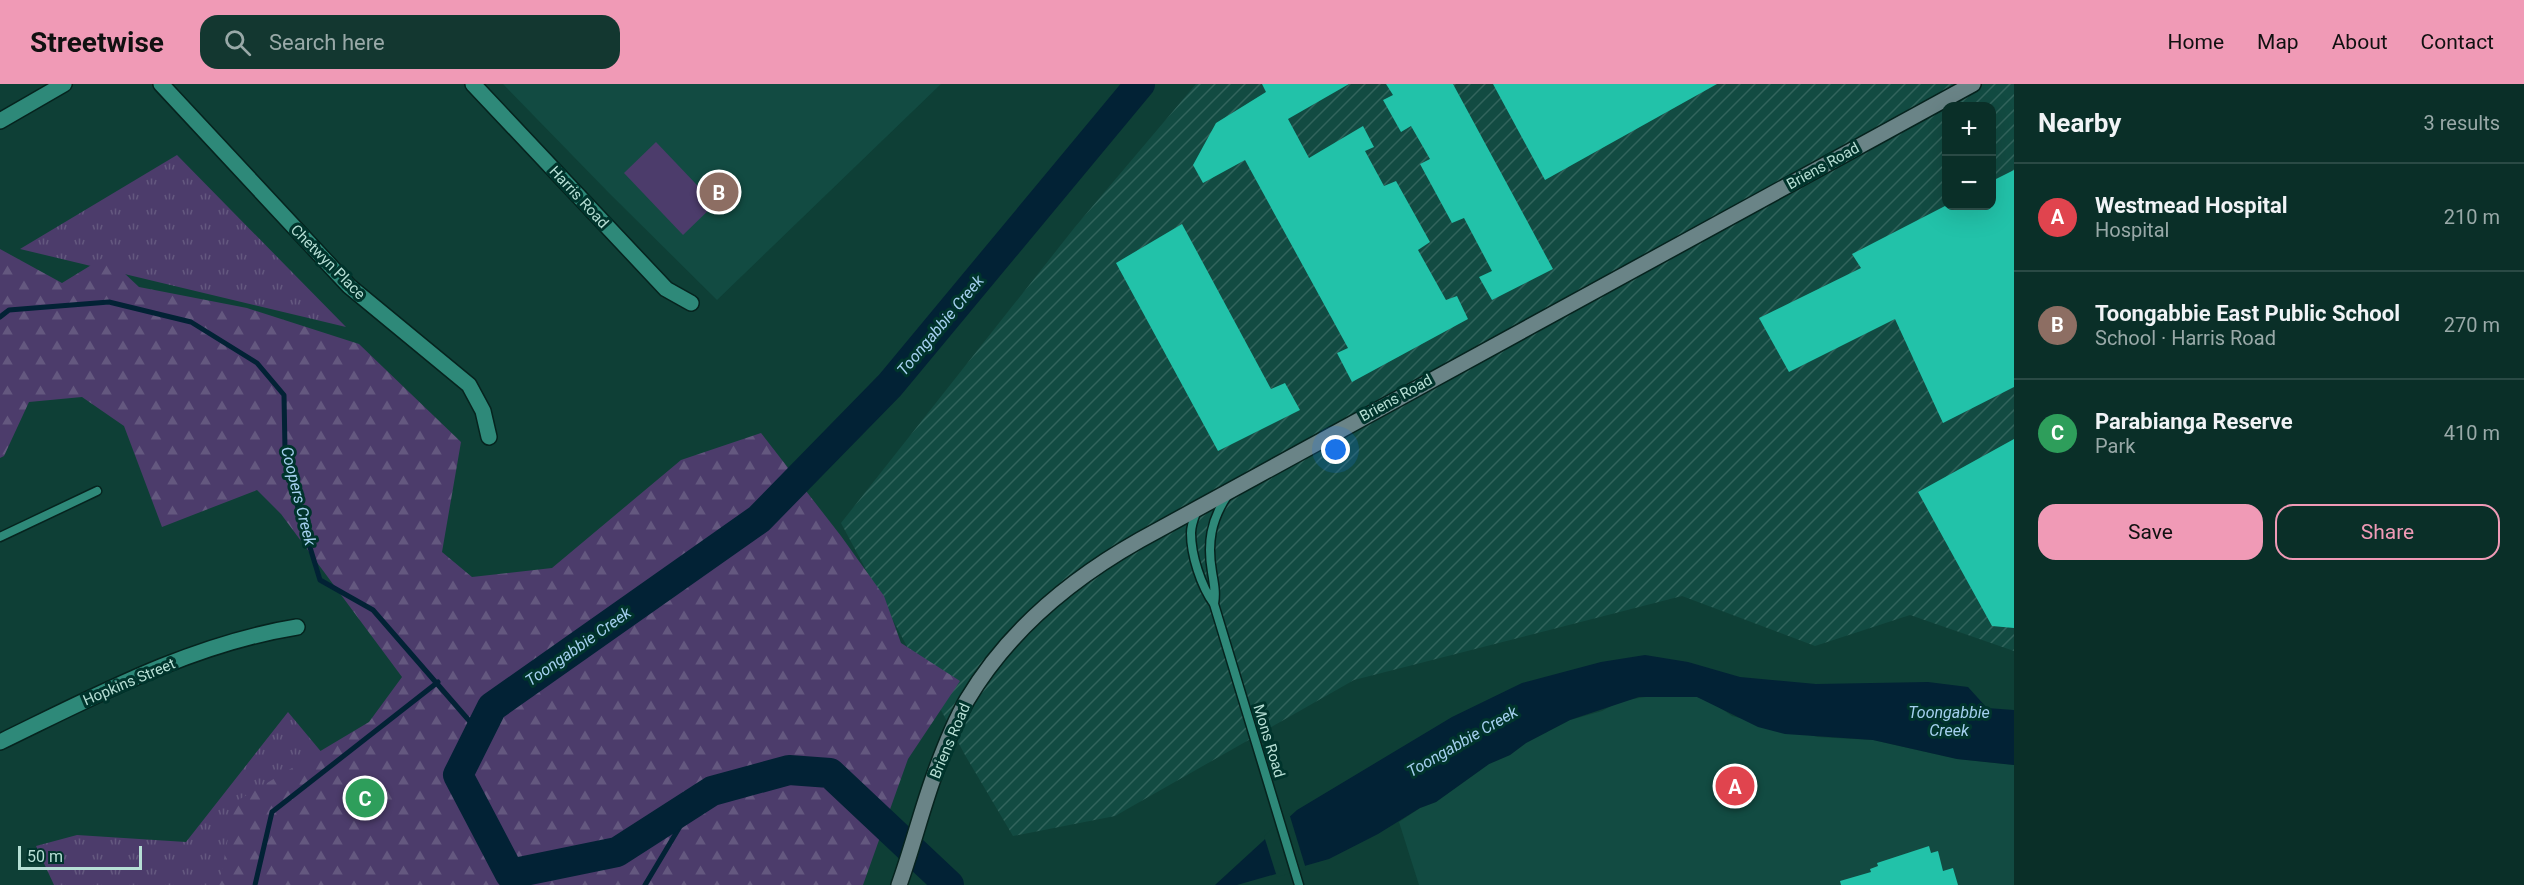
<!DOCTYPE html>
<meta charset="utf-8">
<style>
:root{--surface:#0a2f28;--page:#133730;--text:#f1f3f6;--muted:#99a9a8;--line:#2a4a45;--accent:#f09ab6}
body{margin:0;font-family:Roboto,sans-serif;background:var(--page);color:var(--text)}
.controls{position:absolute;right:18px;top:18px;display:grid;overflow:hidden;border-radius:12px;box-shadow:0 6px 24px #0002}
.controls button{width:54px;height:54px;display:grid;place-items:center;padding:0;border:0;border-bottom:2px solid var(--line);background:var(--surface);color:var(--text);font:30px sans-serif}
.scale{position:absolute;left:18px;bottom:15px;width:124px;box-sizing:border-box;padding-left:6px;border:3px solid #b6dfd5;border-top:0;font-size:16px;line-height:21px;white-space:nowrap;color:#b6dfd5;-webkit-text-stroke:4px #00342c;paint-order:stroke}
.you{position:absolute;left:1336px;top:366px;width:21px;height:21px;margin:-15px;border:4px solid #fff;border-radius:50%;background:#1a73e8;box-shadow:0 0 0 9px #1a73e833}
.badge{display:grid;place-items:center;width:39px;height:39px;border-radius:50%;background:var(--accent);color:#fff;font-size:20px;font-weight:700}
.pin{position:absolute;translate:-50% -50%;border:3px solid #fff;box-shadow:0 2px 6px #0006}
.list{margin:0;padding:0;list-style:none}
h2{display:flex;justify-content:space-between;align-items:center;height:78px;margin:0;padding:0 24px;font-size:26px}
h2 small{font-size:20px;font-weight:400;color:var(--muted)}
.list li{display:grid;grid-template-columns:39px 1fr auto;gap:18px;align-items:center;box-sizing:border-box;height:108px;padding:0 24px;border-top:2px solid var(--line)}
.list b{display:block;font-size:22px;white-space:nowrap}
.list p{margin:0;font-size:20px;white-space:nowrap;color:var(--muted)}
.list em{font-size:20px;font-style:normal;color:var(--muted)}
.actions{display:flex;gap:12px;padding:18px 24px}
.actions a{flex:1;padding:14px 0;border:2px solid var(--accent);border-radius:18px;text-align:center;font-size:21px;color:var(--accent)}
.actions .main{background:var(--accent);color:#111}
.icon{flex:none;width:33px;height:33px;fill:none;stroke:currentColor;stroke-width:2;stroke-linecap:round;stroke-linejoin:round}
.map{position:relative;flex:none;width:2014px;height:801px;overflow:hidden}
header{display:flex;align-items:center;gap:36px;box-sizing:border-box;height:84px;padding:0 30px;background:var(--accent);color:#111}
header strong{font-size:28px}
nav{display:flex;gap:33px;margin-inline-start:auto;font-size:21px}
.search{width:420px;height:54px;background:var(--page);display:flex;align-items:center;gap:15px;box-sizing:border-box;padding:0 21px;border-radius:18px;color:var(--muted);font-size:22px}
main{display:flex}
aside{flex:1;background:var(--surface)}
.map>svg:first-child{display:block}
.built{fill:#124b42}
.industrial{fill:url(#industrial-furrows);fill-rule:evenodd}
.grass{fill:url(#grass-tufts)}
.forest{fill:url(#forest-firs)}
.pitch{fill:#4c3c6b}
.water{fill:#022235}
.pier{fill:#0e3f36}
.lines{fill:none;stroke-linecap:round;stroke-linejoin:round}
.stream{stroke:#022235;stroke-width:5}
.river{stroke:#022235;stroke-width:30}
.building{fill:#22c2a9}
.lane-casing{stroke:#06231e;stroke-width:11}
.street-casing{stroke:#06231e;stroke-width:18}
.secondary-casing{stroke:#06231e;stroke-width:18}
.lane{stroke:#2e8979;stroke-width:8}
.street{stroke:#2e8979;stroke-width:15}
.secondary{stroke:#6a8487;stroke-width:15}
.labels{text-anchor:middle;stroke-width:6;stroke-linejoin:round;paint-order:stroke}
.street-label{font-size:15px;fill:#b6dfd5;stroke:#00342c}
.water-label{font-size:16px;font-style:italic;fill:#a4d0ef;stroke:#00342c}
</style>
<header>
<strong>Streetwise</strong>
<div class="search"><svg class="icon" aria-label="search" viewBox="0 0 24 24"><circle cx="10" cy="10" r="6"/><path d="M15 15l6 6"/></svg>Search here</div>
<nav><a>Home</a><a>Map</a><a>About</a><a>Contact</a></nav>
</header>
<main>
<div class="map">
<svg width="2014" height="801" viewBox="0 0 2014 801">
<defs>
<pattern id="industrial-furrows" width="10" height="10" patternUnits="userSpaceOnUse" patternTransform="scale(1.5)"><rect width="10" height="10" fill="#124b42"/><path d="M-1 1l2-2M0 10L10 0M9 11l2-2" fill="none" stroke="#32645c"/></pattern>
<pattern id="grass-tufts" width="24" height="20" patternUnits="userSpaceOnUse" patternTransform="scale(1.5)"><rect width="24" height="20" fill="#4c3c6b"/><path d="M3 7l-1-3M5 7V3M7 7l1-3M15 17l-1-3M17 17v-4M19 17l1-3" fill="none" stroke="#64587f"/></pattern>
<pattern id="forest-firs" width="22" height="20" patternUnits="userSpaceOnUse" patternTransform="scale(1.5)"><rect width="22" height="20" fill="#4c3c6b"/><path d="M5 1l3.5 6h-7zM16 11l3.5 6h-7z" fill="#64587f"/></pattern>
</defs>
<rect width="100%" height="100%" fill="#0e3f36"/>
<path class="built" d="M503 0H941L717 216 609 109Z
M1658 611 1697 613 1715 620 1732 632 1818 653 1873 656 1957 675 2014 681V801H1419L1399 738 1420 724 1436 718 1489 680 1510 671 1526 659 1570 636 1602 627 1620 617Z"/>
<path class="industrial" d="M1196 0H2014V567L1910 531 1815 562 1682 512 1354 596 1115 732 1013 752 965 671 841 439 1075 143ZM1946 22H1992V122H1946Z"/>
<path class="grass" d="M177 71 346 243 20 165Z
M288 628 328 676 572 801H54L36 762 77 751 186 758Z"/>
<path class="forest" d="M0 165 62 199 106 172 139 203 247 224 359 260 461 358 442 468 472 493 552 484 681 376 761 349 841 452 884 512 901 559 960 597 908 675 863 801H219L235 718 369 638 402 593 281 430 257 406 162 443 124 342 82 313 29 318 4 372 0 374Z"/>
<path class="pitch" d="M656 58 715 120 683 151 624 89Z"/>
<path class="water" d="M1645 571 1688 578 1740 593 1816 600 1928 598 1968 603 1987 624 2014 626V681L1957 675 1873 656 1785 650 1758 643 1697 613H1639L1570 636 1526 659 1510 671 1489 680 1436 718 1420 724 1378 750 1329 775 1237 801H1215L1297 726 1452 633 1522 599 1601 578Z"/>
<path class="pier" d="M1289 729 1306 785 1277 793 1264 752Z"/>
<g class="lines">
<path class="stream" d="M0 233 9 226 109 218 191 238 257 279 284 311 285 366 298 424 320 496 373 526 479 648
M255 801 272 728 438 598
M645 801 694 719"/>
<path class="river" d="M949 801 830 689 789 686 712 707 617 768 510 790 458 691 492 623 759 435 890 301 1140 0"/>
</g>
<path class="building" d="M1262 0H1349L1288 35 1309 74 1363 42 1374 63 1365 67 1384 102 1396 97 1430 158 1418 166 1446 216 1457 212 1468 235 1352 298 1337 269 1348 264 1245 76 1203 99 1193 81 1216 39 1266 8Z
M1386 0H1453L1553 185 1492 216 1479 193 1492 187 1464 134 1452 139 1420 80 1430 75 1411 42 1401 48 1383 16 1393 11Z
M1493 0H1717L1545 96Z
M2014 86V303L1943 339 1895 235 1789 288 1759 234 1861 184 1852 170 1945 122H1992V97Z
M1182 140 1271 305 1285 299 1300 326 1218 367 1116 179Z
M2014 355V544L1992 542 1918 408Z
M1929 762 1931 769 1938 767 1943 787 1953 784 1958 801H1841L1840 797 1871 788 1870 785 1878 782 1877 779Z"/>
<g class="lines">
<g class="lane-casing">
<path id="lane" d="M1197 426C1194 434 1191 441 1191 449 1191 471 1201 502 1214 520L1299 801
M0 453 97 407
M1214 520C1216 508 1214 500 1212 488 1207 459 1211 436 1227 412"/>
</g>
<g class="street-casing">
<path id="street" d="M161 0 349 202 469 301 483 327 489 353
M473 0 666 205 691 219
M0 37 64 0
M0 658C95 612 191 560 297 543"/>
</g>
<g class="secondary-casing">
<path id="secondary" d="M899 801C912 765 921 728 934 692 943 667 954 639 967 616 1008 547 1071 495 1140 456L1973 0"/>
</g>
<use href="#lane" class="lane"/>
<use href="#street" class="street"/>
<use href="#secondary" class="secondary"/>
</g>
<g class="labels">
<g class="street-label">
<text transform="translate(1823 82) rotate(-29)" y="5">Briens Road</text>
<text transform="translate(579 113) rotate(47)" y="5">Harris Road</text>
<text transform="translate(328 178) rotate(45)" y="5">Chetwyn Place</text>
<text transform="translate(1396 314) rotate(-29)" y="5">Briens Road</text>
<text transform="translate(129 598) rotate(-23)" y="5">Hopkins Street</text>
<text transform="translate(950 657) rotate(-67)" y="5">Briens Road</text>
<text transform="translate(1269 657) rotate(73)" y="5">Mons Road</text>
</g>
<g class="water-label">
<text transform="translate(940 241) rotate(-50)" y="6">Toongabbie Creek</text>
<text transform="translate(299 412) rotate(76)" y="6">Coopers Creek</text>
<text transform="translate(578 562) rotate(-35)" y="6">Toongabbie Creek</text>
<text x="1949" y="634">Toongabbie<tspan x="1949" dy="18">Creek</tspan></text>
<text transform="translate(1462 657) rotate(-30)" y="6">Toongabbie Creek</text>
</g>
</g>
</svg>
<div class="controls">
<button>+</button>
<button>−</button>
</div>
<div class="scale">50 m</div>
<div class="you"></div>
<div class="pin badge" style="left:1735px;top:702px;background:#e0444e">A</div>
<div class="pin badge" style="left:719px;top:108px;background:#8d6e63">B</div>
<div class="pin badge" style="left:365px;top:714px;background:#2e9e5b">C</div>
</div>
<aside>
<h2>Nearby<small>3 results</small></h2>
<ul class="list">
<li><span class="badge" style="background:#e0444e">A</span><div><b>Westmead Hospital</b><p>Hospital</p></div><em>210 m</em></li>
<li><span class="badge" style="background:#8d6e63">B</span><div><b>Toongabbie East Public School</b><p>School · Harris Road</p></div><em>270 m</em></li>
<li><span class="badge" style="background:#2e9e5b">C</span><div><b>Parabianga Reserve</b><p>Park</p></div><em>410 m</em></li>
</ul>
<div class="actions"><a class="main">Save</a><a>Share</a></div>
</aside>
</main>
